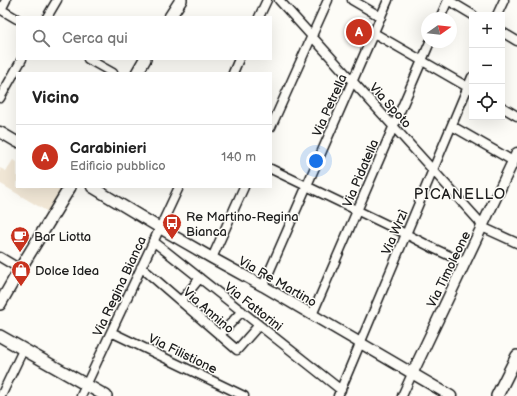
<!DOCTYPE html>
<html lang="it">
<meta charset="utf-8">
<style>
:root{--surface:#fff;--page:#f2f2f2;--text:#222;--muted:#767676;--line:#e0e0e0;--accent:#c8321e}
body{margin:0;font-family:"Balsamiq Sans",sans-serif;background:var(--page);color:var(--text)}
.controls{position:absolute;right:12px;top:12px;display:grid;overflow:hidden;border-radius:0px;box-shadow:0 4px 16px #0002}
.controls button{width:36px;height:36px;display:grid;place-items:center;padding:0;border:0;border-bottom:1px solid var(--line);background:var(--surface);color:var(--text);font:20px sans-serif}
.compass{position:absolute;left:421px;top:12px;width:36px;height:36px;border-radius:50%;background:var(--surface);box-shadow:0 4px 16px #0002;rotate:75deg}
.you{position:absolute;left:316px;top:161px;width:14px;height:14px;margin:-10px;border:3px solid #fff;border-radius:50%;background:#1a73e8;box-shadow:0 0 0 6px #1a73e833}
.badge{display:grid;place-items:center;width:26px;height:26px;border-radius:50%;background:var(--accent);color:#fff;font-size:13px;font-weight:700}
.pin{position:absolute;translate:-50% -50%;border:2px solid #fff;box-shadow:0 1px 4px #0006}
.list{margin:0;padding:0;list-style:none}
h2{display:flex;justify-content:space-between;align-items:center;height:52px;margin:0;padding:0 16px;font-size:17px}
h2 small{font-size:13px;font-weight:400;color:var(--muted)}
.list li{display:grid;grid-template-columns:26px 1fr auto;gap:12px;align-items:center;box-sizing:border-box;height:64px;padding:0 16px;border-top:1px solid var(--line)}
.list b{display:block;font-size:15px;white-space:nowrap}
.list p{margin:0;font-size:13px;white-space:nowrap;color:var(--muted)}
.list em{font-size:13px;font-style:normal;color:var(--muted)}
.icon{flex:none;width:22px;height:22px;fill:none;stroke:currentColor;stroke-width:2;stroke-linecap:round;stroke-linejoin:round}
.map{position:relative;flex:none;width:517px;height:396px;overflow:hidden}
.search{position:absolute;background:var(--surface);box-shadow:0 4px 16px #0002;left:16px;top:16px;width:256px;height:44px;display:flex;align-items:center;gap:10px;box-sizing:border-box;padding:0 14px;border-radius:0px;color:var(--muted);font-size:15px}
.panel{position:absolute;background:var(--surface);box-shadow:0 4px 16px #0002;left:16px;top:72px;width:256px;height:116px;border-radius:0px}
.map>svg:first-child{display:block}
.built{fill:#f1e7d6}
.lines{fill:none;stroke-linecap:round;stroke-linejoin:round}
.minor-casing{stroke:#1c1c1c;stroke-width:11}
.tertiary-casing{stroke:#1c1c1c;stroke-width:13}
.secondary-casing{stroke:#1c1c1c;stroke-width:14}
.minor{stroke:#fdfcf7;stroke-width:8}
.tertiary{stroke:#fdfcf7;stroke-width:10}
.secondary{stroke:#fdfcf7;stroke-width:11}
.labels{text-anchor:middle;stroke-width:3;stroke-linejoin:round;paint-order:stroke}
.street-label{font-size:13px;fill:#1c1c1c;stroke:#fdfcf7}
.poi-label{font-size:13px;fill:#1c1c1c;stroke:#fdfcf7;text-anchor:start}
.quarter-label{font-size:15px;letter-spacing:1px;fill:#1c1c1c;stroke:#fdfcf7}
</style>
<div class="map">
<svg width="517" height="396" viewBox="0 0 517 396">
<rect width="100%" height="100%" fill="#fdfcf7"/>
<filter id="ink" filterUnits="userSpaceOnUse"><feTurbulence type="fractalNoise" baseFrequency=".025" numOctaves="2"/><feDisplacementMap in="SourceGraphic" scale="8" xChannelSelector="R" yChannelSelector="G"/><feConvolveMatrix kernelMatrix="1 2 1 2 8 2 1 2 1" color-interpolation-filters="sRGB"/></filter>
<g filter="url(#ink)">
<path class="built" d="M13 160 17 162V187H59L62 189 48 212 1 184 0 185V168L6 171Z"/>
<g class="lines">
<g class="minor-casing">
<path id="minor" d="M279 0 479 221 482 227 517 243
M352 0 381 17
M448 0 473 15
M0 9 17 19
M1 10 6 0
M497 15 504 0
M47 17 57 0
M259 17 267 0
M440 18 448 0
M502 32 517 41
M374 33 471 89
M88 59 113 73
M233 73 239 59
M0 98 22 59
M502 107 517 116
M452 126 513 161
M271 127 328 0
M271 169 406 234 435 249 465 263
M153 241 341 390
M0 257 20 269
M212 258 244 187
M141 267 237 350 259 325
M263 286 388 0
M181 301 200 278
M312 315 430 42
M111 332 244 396
M220 335 242 311
M1 396 23 350
M81 396 179 187
M338 396 472 77
M402 396 412 374"/>
</g>
<g class="tertiary-casing">
<path id="tertiary" d="M0 132 17 142
M92 187 165 231 212 258 263 286 451 396
M412 374 517 153"/>
</g>
<g class="secondary-casing">
<path id="secondary" d="M170 17 181 0
M137 73 145 59
M0 304 20 269 70 187
M0 336 106 396
M497 396 517 356"/>
</g>
<use href="#minor" class="minor"/>
<use href="#tertiary" class="tertiary"/>
<use href="#secondary" class="secondary"/>
</g>
</g>
<defs>
<g id="bus-pin" transform="scale(1)"><path d="M0 17L-7.5 6A9.5 9.5 0 1 1 7.5 6Z" fill="#c8321e" stroke="#fdfcf7"/><path d="M-5-6H5V4H4V6H2V4H-2V6H-4V4H-5ZM-3.5-4V0h7V-4ZM-3.5 1.2v1.5H-2V1.2ZM2 1.2v1.5H3.5V1.2Z" fill="#fff"/></g>
<g id="cafe-pin" transform="scale(1)"><path d="M0 17L-7.5 6A9.5 9.5 0 1 1 7.5 6Z" fill="#c8321e" stroke="#fdfcf7"/><path d="M-5.5-4.5H6V0H3Q3 3.5 0 3.5H-2.5Q-5.5 3.5-5.5 0ZM3-3.2v2h1.7v-2ZM-6 4.5H4V6H-6Z" fill="#fff"/></g>
<g id="shop-pin" transform="scale(1)"><path d="M0 17L-7.5 6A9.5 9.5 0 1 1 7.5 6Z" fill="#c8321e" stroke="#fdfcf7"/><path d="M-5-2.5h2.3a2.7 3.5 0 0 1 5.4 0H5L5.5 6h-11ZM-1.5-2.5h3a1.5 2.3 0 0 0-3 0Z" fill="#fff"/></g>
</defs>
<g fill-rule="evenodd">
<use href="#bus-pin" x="172" y="223"/>
<use href="#cafe-pin" x="20" y="236"/>
<use href="#shop-pin" x="21" y="270"/>
</g>
<g class="labels">
<g class="street-label">
<text transform="translate(329 105) rotate(-66)" y="5">Via Petrella</text>
<text transform="translate(391 105) rotate(48)" y="5">Via Spoto</text>
<text transform="translate(360 173) rotate(-67)" y="5">Via Pidatella</text>
<text transform="translate(394 232) rotate(-67)" y="5">Via Wrzì</text>
<text transform="translate(448 269) rotate(-64)" y="5">Via Timoleone</text>
<text transform="translate(278 281) rotate(30)" y="5">Via Re Martino</text>
<text transform="translate(119 286) rotate(-65)" y="5">Via Regina Bianca</text>
<text transform="translate(254 306) rotate(38)" y="5">Via Fattorini</text>
<text transform="translate(209 310) rotate(41)" y="5">Via Annino</text>
<text transform="translate(183 353) rotate(26)" y="5">Via Filistione</text>
</g>
<g class="poi-label">
<text x="186" y="221">Re Martino-Regina<tspan x="186" dy="15">Bianca</tspan></text>
<text x="34" y="241">Bar Liotta</text>
<text x="35" y="275">Dolce Idea</text>
</g>
<g class="quarter-label">
<text x="460" y="199">PICANELLO</text>
</g>
</g>
</svg>
<div class="controls">
<button>+</button>
<button>−</button>
<button><svg class="icon" aria-label="locate" viewBox="0 0 24 24"><circle cx="12" cy="12" r="6"/><path d="M12 2v4M12 18v4M2 12h4M18 12h4"/></svg></button>
</div>
<svg class="compass" viewBox="-18 -18 36 36"><path d="M0-13l5 13h-10z" fill="#e53935"/><path d="M0 13l5-13h-10z" fill="#767676"/></svg>
<div class="you"></div>
<div class="pin badge" style="left:359px;top:32px">A</div>
<div class="search"><svg class="icon" aria-label="search" viewBox="0 0 24 24"><circle cx="10" cy="10" r="6"/><path d="M15 15l6 6"/></svg>Cerca qui</div>
<section class="panel">
<h2>Vicino<small></small></h2>
<ul class="list">
<li><span class="badge">A</span><div><b>Carabinieri</b><p>Edificio pubblico</p></div><em>140 m</em></li>
</ul>
</section>
</div>
